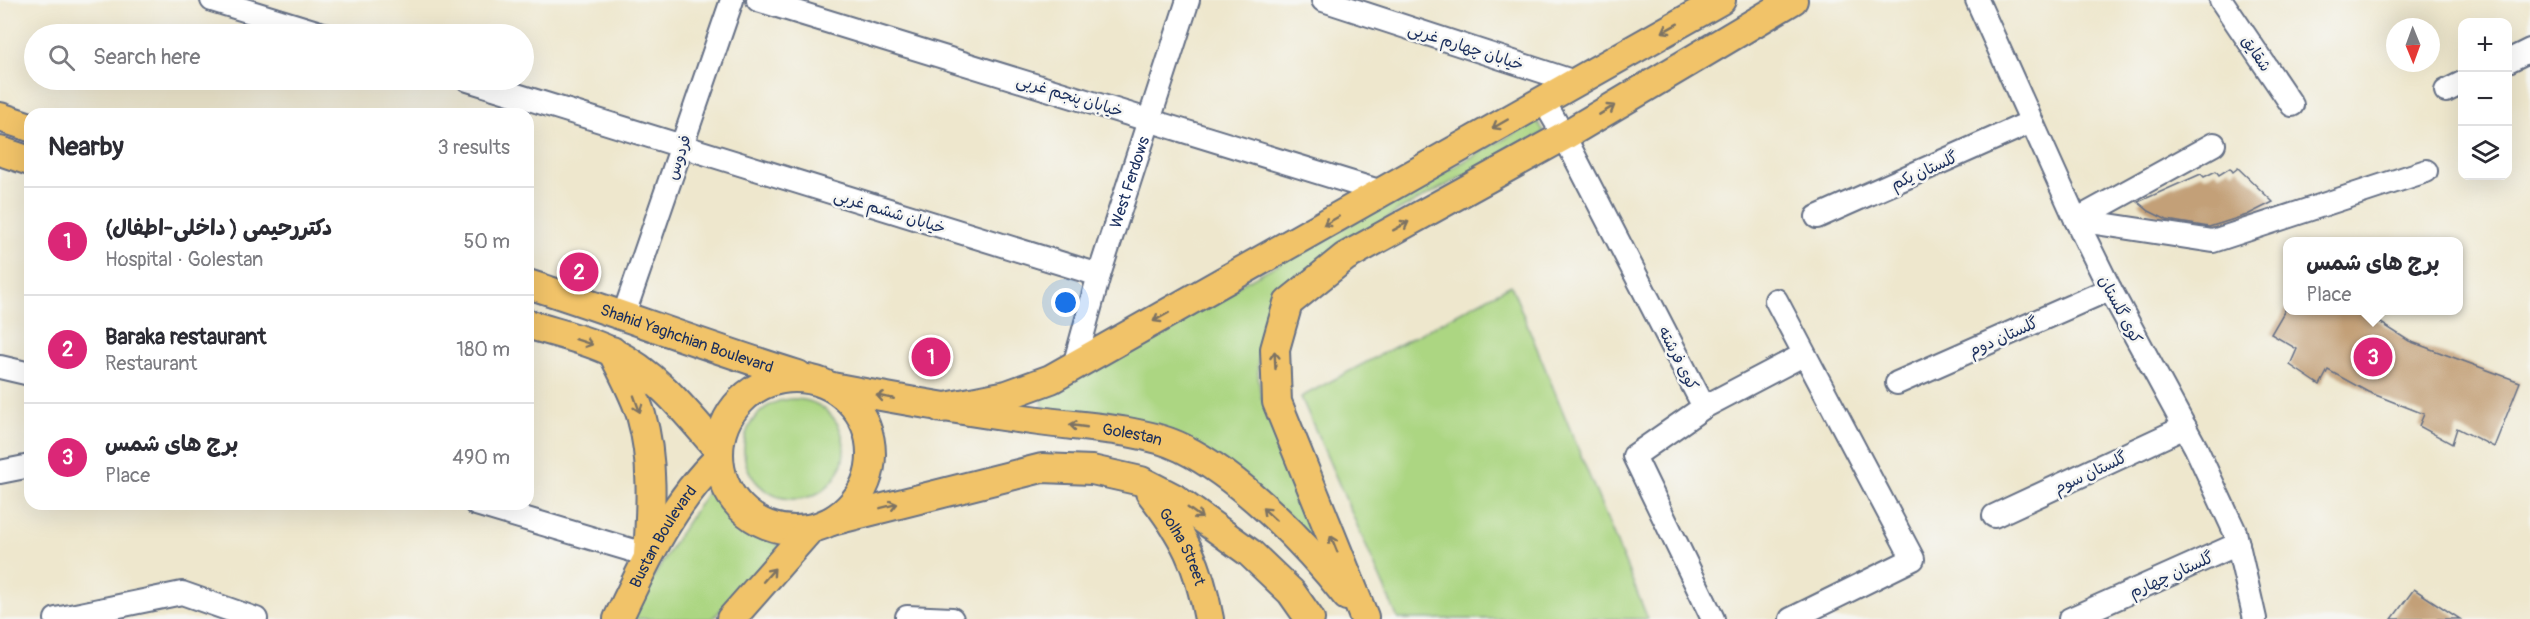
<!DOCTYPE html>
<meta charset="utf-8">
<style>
:root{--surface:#fff;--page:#f2f2f3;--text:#2b2b33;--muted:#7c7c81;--line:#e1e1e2;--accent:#db2777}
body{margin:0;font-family:Pangolin,"Playpen Sans Arabic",sans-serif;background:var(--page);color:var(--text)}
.controls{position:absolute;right:18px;top:18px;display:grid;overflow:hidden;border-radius:12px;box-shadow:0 6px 24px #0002}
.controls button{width:54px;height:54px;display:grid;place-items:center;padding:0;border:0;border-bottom:2px solid var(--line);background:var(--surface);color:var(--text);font:30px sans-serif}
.compass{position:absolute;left:2386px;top:18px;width:54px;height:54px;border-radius:50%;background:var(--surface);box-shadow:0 6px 24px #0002;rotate:179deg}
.you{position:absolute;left:1066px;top:303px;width:21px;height:21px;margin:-15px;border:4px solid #fff;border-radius:50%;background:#1a73e8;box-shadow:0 0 0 9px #1a73e833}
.badge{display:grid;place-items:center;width:39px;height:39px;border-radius:50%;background:var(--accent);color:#fff;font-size:20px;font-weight:700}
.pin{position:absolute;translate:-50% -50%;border:3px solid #fff;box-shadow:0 2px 6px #0006}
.popup{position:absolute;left:2283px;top:237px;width:180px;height:78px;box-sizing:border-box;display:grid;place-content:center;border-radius:12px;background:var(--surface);filter:drop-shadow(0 2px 4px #0005);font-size:20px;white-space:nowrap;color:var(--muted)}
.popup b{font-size:22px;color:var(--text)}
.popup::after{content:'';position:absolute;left:50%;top:100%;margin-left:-12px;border:12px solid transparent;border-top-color:var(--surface)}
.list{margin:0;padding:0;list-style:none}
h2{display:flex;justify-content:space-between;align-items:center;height:78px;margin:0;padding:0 24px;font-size:26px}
h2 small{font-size:20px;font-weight:400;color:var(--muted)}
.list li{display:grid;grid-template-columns:39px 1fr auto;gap:18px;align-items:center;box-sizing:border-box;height:108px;padding:0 24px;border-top:2px solid var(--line)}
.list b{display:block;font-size:22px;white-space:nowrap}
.list p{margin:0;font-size:20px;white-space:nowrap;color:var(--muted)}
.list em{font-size:20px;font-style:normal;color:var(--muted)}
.icon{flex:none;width:33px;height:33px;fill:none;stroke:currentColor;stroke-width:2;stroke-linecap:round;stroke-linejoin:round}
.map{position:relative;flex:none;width:2530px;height:619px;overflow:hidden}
.search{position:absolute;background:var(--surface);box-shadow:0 6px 24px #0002;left:24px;top:24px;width:510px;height:66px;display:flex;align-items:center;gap:15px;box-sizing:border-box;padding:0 21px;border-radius:33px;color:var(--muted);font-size:22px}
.panel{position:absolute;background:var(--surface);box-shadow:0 6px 24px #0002;left:24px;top:108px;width:510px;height:402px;border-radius:18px}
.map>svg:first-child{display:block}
.green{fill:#acd682;stroke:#648270;stroke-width:1.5}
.building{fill:#c3a078}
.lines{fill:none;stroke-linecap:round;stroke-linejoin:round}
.minor-casing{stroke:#656f85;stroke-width:26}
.major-casing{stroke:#656f85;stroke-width:32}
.minor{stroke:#fff;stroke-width:22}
.major{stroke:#f1c369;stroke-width:28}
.oneway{stroke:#7b7263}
.labels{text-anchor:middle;stroke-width:5;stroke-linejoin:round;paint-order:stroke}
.street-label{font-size:16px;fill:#1b2f5e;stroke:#f6f6f2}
</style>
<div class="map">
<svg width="2530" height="619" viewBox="0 0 2530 619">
<rect width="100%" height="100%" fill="#f6f6f2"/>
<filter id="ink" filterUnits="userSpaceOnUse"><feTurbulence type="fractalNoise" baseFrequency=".0167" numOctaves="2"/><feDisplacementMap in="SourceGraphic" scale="12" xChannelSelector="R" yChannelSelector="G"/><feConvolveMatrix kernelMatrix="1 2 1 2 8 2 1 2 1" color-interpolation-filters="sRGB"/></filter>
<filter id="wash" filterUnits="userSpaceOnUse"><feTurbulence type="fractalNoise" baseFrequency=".008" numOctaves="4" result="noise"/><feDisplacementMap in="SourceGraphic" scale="24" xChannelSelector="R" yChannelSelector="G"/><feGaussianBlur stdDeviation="1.35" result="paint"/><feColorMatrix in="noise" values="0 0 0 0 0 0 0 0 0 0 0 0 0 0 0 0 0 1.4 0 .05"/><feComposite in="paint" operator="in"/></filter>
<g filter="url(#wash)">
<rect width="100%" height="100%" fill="#eee7cd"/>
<path class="green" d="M1537 121 1544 131 1542 134 1398 211 1293 279C1289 283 1281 286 1278 291 1256 320 1255 363 1261 397L1332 567 1245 478 1050 413 1043 407 1042 398 1048 391Z
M1511 285 1648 619H1398L1301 397Z
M744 449a50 50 0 1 1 100 0a50 50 0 1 1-100 0Z
M714 482 728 508 753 530 782 547 712 619H628L680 533Z"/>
<g id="blocks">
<path class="building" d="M2230 168 2233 172 2238 168 2273 202 2247 215 2209 227 2167 220 2149 211 2138 202 2201 174 2204 177 2216 171 2219 175Z
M2285 310H2361L2409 341 2520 382 2494 447 2457 428 2452 444 2419 426 2424 414 2368 392 2328 370 2320 385 2290 365 2297 349 2271 334Z
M2414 589 2460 619H2392Z"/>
</g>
</g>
<g filter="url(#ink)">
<use href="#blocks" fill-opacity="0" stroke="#656f85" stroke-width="1.5"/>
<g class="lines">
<g class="minor-casing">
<g id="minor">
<path d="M212 0 323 34"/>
<path d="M758 0 1382 192"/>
<path d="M1323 0 1575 82"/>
<path d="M1977 0 2076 220 2110 289 2196 448 2235 532 2255 619"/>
<path d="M2221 0 2292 105"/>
<path d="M2508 61 2530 50"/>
<path d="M468 80 1099 275"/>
<path d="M2446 91 2462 83"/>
<path d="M1543 100 1564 136 1704 407 1634 456 1713 619"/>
<path d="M2214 144 2076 220 2213 241 2426 171"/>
<path d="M1817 217 2031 122"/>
<path d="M1776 300 1913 559 1791 619"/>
<path d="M624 314 732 0"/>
<path id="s1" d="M1074 366 1099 275 1188 0"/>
<path d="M0 367 30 374"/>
<path d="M1897 383 2110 289"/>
<path d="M1704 407 1803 355"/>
<path d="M0 472 30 466"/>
<path d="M476 504 648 555"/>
<path d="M1994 516 2185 427"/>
<path d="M56 619 182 593 256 619"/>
<path d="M907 619V617L952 619"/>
<path d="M2070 619 2238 544"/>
</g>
</g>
<g class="major-casing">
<g id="major">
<path d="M0 117 30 127"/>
<path d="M0 151 30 161"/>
<path id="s2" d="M528 284C619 313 707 347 798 375"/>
<path d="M528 324C555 333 586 339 612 352 656 373 687 413 718 449"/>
<path d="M612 351C622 372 634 393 641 415 654 460 651 509 648 555"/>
<circle cx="795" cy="454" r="76"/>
<path id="s3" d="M832 387C901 400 969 412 1039 421 1080 427 1145 429 1182 448 1241 477 1306 544 1347 596"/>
<path d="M941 408 1007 395 1051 379 1721 0"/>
<path id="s4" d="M1150 492C1184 535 1199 565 1209 619"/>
<path d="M832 521 1042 468 1092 470 1141 481 1174 498 1250 553 1291 592 1310 619"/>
<path d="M1364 617 1277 402 1275 349 1288 303 1345 257 1564 136 1793 0"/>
<path id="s5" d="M618 619C645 562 672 503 718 459"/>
<path d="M731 619 810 529"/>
</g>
</g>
<use href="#minor" class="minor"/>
<use href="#major" class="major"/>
</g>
<defs><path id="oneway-shaft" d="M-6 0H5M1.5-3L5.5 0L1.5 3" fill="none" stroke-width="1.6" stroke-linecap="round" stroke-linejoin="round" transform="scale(1.5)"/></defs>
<g class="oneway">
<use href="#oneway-shaft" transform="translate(1670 28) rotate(151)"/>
<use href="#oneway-shaft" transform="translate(1607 110) rotate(-31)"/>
<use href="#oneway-shaft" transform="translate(1500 124) rotate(150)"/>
<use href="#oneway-shaft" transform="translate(1331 221) rotate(150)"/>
<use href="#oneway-shaft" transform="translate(1401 226) rotate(-29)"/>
<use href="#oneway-shaft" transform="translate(1161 317) rotate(151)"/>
<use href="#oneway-shaft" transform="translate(584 342) rotate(18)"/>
<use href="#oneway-shaft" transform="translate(1275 360) rotate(-93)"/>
<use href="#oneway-shaft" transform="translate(885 397) rotate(-169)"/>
<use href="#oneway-shaft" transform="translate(637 404) rotate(70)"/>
<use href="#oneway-shaft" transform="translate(1078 426) rotate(-172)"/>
<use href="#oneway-shaft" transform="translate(889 506) rotate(-14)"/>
<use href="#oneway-shaft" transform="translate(1195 513) rotate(36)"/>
<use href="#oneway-shaft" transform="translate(1269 514) rotate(-137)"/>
<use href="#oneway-shaft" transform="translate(1334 544) rotate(-112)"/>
<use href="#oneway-shaft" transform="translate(769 575) rotate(-49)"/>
</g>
</g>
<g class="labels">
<g class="street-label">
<text transform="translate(1466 46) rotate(18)" y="6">خیابان چهارم غربی</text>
<text transform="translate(2257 53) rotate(56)" y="6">شقایق</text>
<text transform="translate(1070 95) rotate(17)" y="6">خیابان پنجم غربی</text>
<text transform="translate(678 157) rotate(-71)" y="6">فردوس</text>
<text transform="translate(1924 170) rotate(-24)" y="6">گلستان یکم</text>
<text dy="6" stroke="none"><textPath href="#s1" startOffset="192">West Ferdows</textPath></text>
<text transform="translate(890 211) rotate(17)" y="6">خیابان ششم غربی</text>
<text transform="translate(2121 309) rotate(62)" y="6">کوی گلستان</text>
<text transform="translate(2003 336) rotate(-24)" y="6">گلستان دوم</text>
<text dy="6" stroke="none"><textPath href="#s2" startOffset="168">Shahid Yaghchian Boulevard</textPath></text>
<text transform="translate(1679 358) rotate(63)" y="6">کوی فرشته</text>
<text dy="6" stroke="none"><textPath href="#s3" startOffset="304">Golestan</textPath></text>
<text transform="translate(2090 472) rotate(-25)" y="6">گلستان سوم</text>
<text dy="6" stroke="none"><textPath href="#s5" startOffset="94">Bustan Boulevard</textPath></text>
<text dy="6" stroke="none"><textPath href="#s4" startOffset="64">Golha Street</textPath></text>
<text transform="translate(2171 574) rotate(-24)" y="6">گلستان چهارم</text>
</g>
</g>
</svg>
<div class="controls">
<button>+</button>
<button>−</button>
<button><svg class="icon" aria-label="layers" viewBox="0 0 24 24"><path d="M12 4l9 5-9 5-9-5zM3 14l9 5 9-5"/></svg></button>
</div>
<svg class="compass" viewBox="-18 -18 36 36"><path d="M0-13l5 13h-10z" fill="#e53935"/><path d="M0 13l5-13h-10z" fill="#7c7c81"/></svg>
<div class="you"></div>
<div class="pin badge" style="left:931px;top:357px">1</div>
<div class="pin badge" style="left:579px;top:272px">2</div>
<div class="pin badge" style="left:2373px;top:357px">3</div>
<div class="popup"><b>برج های شمس</b>Place</div>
<div class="search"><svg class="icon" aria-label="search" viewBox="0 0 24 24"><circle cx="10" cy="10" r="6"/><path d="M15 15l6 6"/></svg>Search here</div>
<section class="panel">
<h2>Nearby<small>3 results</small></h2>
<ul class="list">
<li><span class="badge">1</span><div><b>دکتررحیمی ( داخلی-اطفال)</b><p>Hospital · Golestan</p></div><em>50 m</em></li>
<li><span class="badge">2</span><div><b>Baraka restaurant</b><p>Restaurant</p></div><em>180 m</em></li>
<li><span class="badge">3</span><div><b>برج های شمس</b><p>Place</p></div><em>490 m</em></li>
</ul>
</section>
</div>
